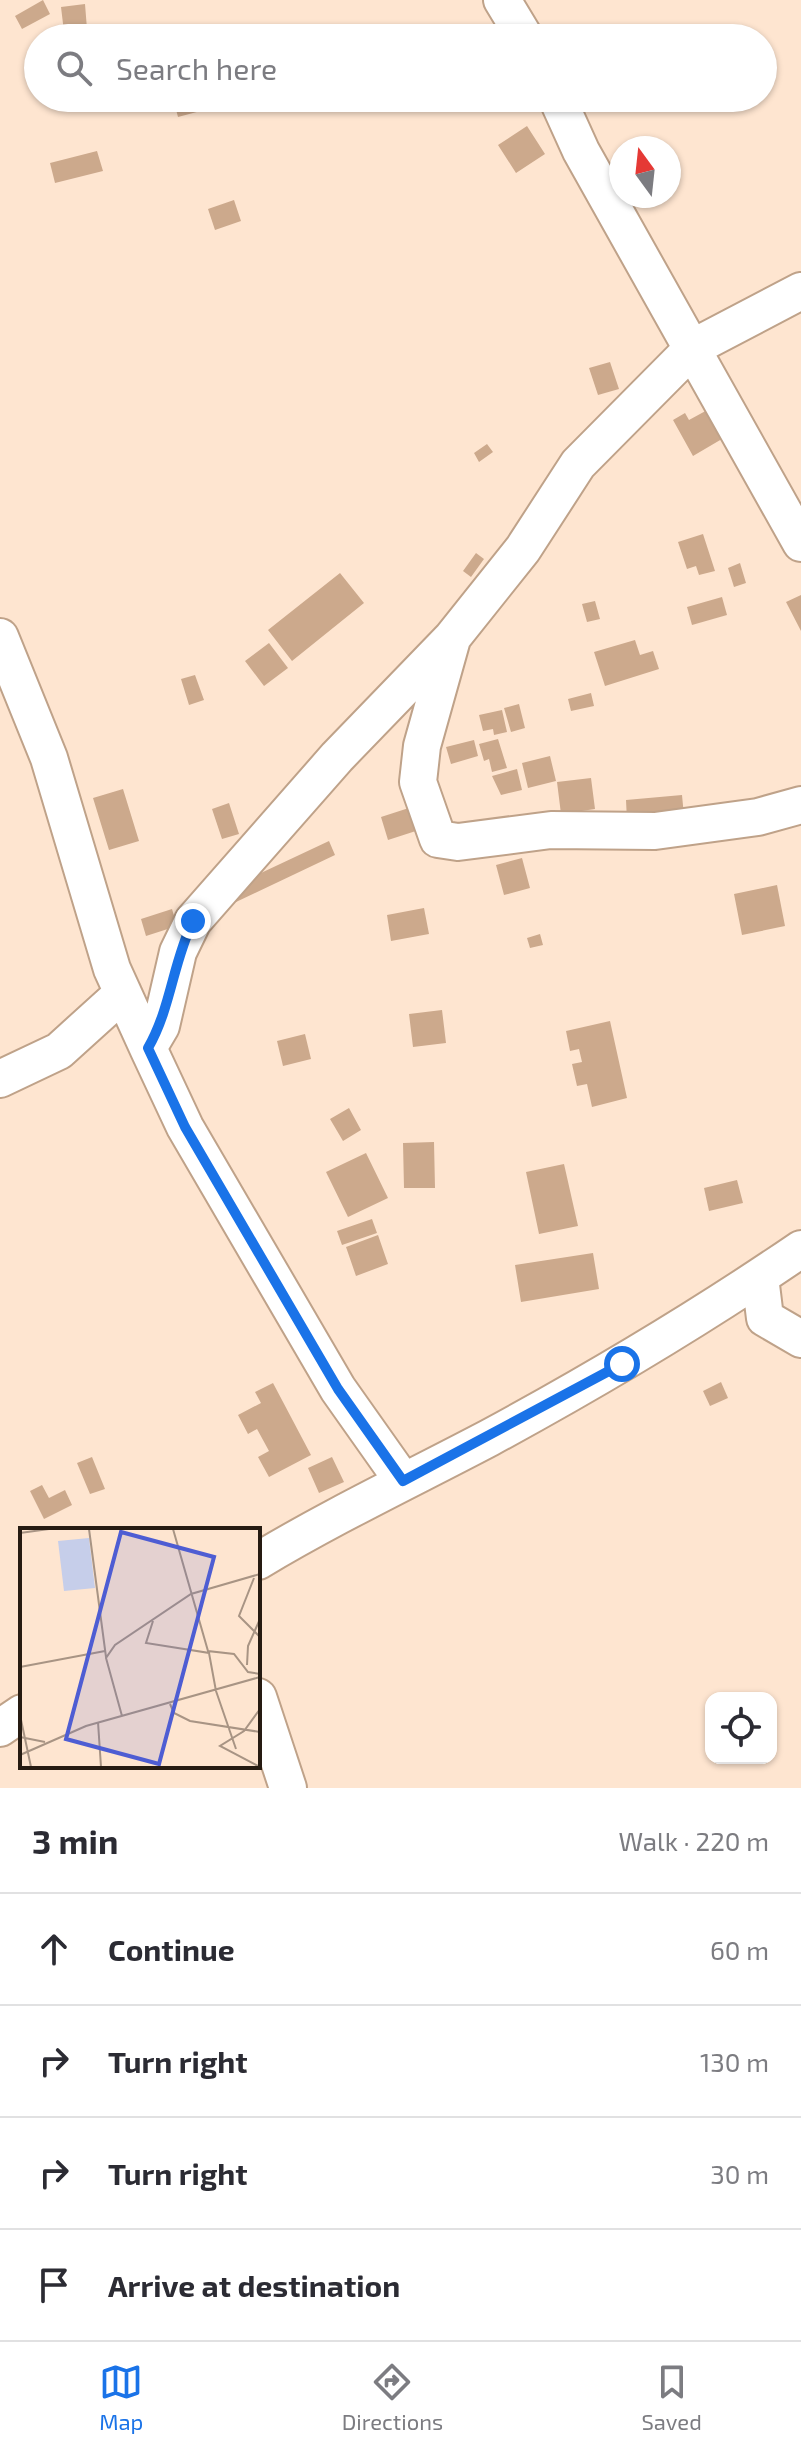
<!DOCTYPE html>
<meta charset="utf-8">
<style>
:root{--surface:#fff;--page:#f7f7f7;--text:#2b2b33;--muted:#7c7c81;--line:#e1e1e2;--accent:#1a73e8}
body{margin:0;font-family:"Exo 2",sans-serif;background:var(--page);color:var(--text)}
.controls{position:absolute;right:24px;bottom:24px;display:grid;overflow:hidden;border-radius:16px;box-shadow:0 2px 6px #0004}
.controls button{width:72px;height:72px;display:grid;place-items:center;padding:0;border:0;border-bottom:2px solid var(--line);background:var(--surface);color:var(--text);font:40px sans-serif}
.compass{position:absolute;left:609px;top:136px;width:72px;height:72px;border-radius:50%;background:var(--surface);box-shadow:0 2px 6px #0004;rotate:345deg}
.stop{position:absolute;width:24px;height:24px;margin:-18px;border:6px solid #1a73e8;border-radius:50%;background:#fff}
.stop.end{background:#1a73e8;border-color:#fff;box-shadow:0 2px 8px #0008}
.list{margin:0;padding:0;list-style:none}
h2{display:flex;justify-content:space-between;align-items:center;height:104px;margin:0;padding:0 32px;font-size:34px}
h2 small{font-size:26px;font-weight:400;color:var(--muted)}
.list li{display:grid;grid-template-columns:52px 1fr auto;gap:24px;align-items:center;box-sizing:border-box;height:112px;padding:0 32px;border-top:2px solid var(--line)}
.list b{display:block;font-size:30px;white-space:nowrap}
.list em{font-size:26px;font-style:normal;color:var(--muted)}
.icon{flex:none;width:44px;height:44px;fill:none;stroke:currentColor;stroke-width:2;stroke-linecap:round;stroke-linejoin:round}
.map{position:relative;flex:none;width:801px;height:1788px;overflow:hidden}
.search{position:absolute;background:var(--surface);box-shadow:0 2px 6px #0004;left:24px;right:24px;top:24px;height:88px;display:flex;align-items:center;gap:20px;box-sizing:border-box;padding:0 28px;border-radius:44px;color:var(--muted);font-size:30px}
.sheet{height:552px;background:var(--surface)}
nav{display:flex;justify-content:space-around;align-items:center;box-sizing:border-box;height:112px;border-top:2px solid var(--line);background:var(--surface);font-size:22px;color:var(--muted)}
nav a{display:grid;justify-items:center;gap:4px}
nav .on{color:var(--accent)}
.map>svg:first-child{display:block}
.building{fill:#cca98c}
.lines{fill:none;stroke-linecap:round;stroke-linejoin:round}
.minor-casing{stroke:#bfa289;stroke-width:40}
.minor{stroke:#fff;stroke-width:36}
.route{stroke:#1a73e8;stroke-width:10}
.inset-road{fill:none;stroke:#a89484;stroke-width:2}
.view{fill:#4e5dd3;fill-opacity:0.15;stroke:#4e5dd3;stroke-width:4}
.inset-edge{fill:none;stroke:#261b12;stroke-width:4}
</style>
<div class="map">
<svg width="801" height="1788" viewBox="0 0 801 1788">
<rect width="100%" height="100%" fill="#fee5d0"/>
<path class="building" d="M43 0 50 14 22 29 15 16Z
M85 4 87 29 64 32 61 7Z
M173 98H205L208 109 178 117Z
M303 98H328L311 110Z
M527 126 545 154 516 173 498 145Z
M97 151 103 171 55 183 50 163Z
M234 200 241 221 215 230 208 209Z
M610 362 619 389 598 395 589 368Z
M711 408 727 436 693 456 673 420 685 413 689 420Z
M487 444 493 452 479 462 474 453Z
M703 534 715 571 699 575 696 566 687 569 678 542Z
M476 553 484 559 471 577 463 571Z
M740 563 746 583 734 587 728 568Z
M340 573 364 603 292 661 268 630Z
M801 595V631L786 602Z
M722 597 727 615 692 625 687 607Z
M595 601 600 619 587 622 582 604Z
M635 640 640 655 653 651 659 669 605 686 594 652Z
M269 643 288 668 264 686 245 661Z
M195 675 204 700 189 705 181 679Z
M591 693 594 706 571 711 568 699Z
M519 704 525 728 511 732 504 708Z
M502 710 507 732 494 735 493 729 483 731 479 715Z
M498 739 507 768 492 772 489 759 484 761 479 744Z
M474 740 478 756 451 764 446 747Z
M550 756 556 781 528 788 522 763Z
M517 769 522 790 501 795 492 776Z
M591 778 595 809 561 814 557 782Z
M123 789 139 841 109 850 93 798Z
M682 795 684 816 627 821 626 800Z
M229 803 239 834 222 839 212 809Z
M415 806 422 829 388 840 381 817Z
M329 841 335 855 236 902 229 888Z
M522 858 530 888 504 895 496 865Z
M777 885 785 926 742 935 734 894Z
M424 908 429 934 391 941 387 915Z
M172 909 177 926 146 936 141 919Z
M540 934 543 945 530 948 527 938Z
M442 1010 446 1043 413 1047 409 1014Z
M610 1021 627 1098 592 1107 587 1084 577 1086 572 1064 582 1062 579 1049 570 1051 566 1031Z
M305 1034 311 1059 283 1066 277 1041Z
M349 1108 361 1130 343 1141 330 1119Z
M434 1142 435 1188H404L403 1143Z
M366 1153 388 1198 348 1217 326 1172Z
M564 1164 578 1226 539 1234 526 1172Z
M737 1180 743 1203 709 1211 704 1188Z
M372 1219 377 1233 342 1245 337 1231Z
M378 1235 388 1264 356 1276 346 1247Z
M593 1253 599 1289 521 1302 515 1265Z
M721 1382 728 1398 710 1406 703 1391Z
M273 1383 311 1455 269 1477 258 1457 269 1451 257 1429 248 1434 238 1415 261 1403 255 1392Z
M92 1457 105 1489 90 1494 77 1463Z
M332 1457 344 1482 319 1493 308 1468Z
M42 1485 49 1498 65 1490 72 1505 44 1519 30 1491Z"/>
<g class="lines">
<g class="minor-casing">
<path id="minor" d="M502 0 525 38
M557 98 581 151 801 543
M0 637 49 758 112 969 148 1048
M452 639 422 746 418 782 438 839 458 842 551 830 655 831 758 817 801 805
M0 1079 59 1051 123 993
M760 1277 765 1318 801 1339
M403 1481 338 1389 185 1127 148 1048 161 1026 178 952 193 921 337 757 452 638 523 549 578 464 694 347 801 291
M258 1561C333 1516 411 1479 489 1438 596 1380 700 1318 801 1249
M258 1697 288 1788
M0 1728 22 1713"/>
</g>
<use href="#minor" class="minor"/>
</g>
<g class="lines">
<path class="route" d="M193 921C173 962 171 1008 148 1048L185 1127 338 1389 403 1481 622 1364"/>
</g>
<g transform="translate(20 1528)">
<rect width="240" height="240" fill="#fee5d0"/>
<path d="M69 10 75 60 44 63 38 13Z" fill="#c6ceea"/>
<path class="inset-road" d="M69 1 86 129M153 1 188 123 214 126 228 144 240 146M0 5 29 1M234 50 219 88 240 109M133 93 126 115 189 125 196 163M227 137 228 118 240 91M0 139 85 123M196 163 216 221M150 176 154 185 170 193 240 204M240 181 224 203 200 218 240 239M0 187 11 239M102 188 86 130 95 117 171 66 240 46M78 194 81 239M0 209 25 214M0 227 66 198 240 149"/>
<path class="view" d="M101 4 194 29 139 236 46 211Z"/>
<rect width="240" height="240" class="inset-edge"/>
</g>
</svg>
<div class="controls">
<button><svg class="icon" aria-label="locate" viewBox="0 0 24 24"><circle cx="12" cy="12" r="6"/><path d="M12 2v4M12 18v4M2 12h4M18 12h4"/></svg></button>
</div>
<svg class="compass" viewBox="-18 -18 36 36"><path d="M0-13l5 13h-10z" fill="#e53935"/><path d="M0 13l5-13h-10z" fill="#7c7c81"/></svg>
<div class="stop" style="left:622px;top:1364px"></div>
<div class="stop end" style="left:193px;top:921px"></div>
<div class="search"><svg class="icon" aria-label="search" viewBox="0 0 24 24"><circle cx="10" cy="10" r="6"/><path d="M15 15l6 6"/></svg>Search here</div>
</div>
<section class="sheet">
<h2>3 min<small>Walk · 220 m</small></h2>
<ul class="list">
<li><svg class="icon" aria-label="ahead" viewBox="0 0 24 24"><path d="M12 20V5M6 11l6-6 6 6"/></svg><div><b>Continue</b></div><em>60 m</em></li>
<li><svg class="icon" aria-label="right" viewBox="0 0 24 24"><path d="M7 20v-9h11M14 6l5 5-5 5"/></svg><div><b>Turn right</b></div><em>130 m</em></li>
<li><svg class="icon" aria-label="right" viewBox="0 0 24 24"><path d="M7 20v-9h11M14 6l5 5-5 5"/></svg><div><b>Turn right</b></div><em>30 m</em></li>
<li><svg class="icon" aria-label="arrive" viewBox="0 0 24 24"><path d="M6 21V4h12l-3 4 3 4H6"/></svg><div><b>Arrive at destination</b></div></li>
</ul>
</section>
<nav>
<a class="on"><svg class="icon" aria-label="map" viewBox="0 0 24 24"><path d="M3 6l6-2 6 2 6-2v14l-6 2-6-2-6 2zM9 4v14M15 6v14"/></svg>Map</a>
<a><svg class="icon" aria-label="directions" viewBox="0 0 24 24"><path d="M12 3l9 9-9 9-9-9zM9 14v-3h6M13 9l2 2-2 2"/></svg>Directions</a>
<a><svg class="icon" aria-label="saved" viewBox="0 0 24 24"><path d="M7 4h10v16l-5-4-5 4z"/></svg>Saved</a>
</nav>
